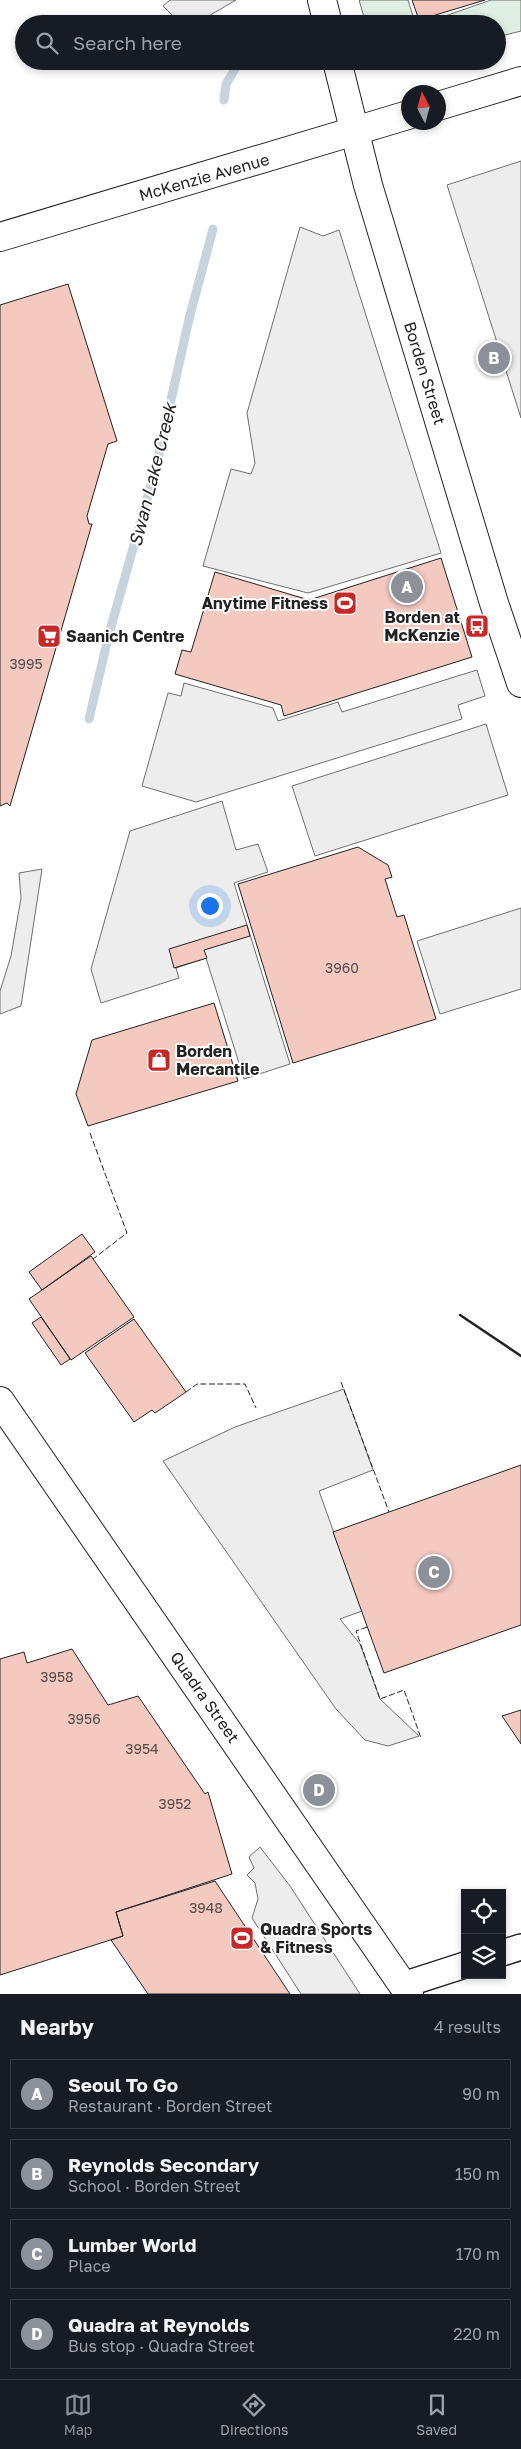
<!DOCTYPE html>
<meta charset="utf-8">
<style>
:root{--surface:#171b24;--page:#242831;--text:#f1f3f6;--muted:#9ea1a6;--line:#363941;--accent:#8c9099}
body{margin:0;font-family:"Golos Text",sans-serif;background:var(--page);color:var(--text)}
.controls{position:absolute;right:15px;bottom:15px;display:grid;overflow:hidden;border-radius:0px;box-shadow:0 2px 8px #0003}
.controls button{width:45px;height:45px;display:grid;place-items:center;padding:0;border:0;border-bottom:1px solid var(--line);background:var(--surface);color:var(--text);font:25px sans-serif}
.compass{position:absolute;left:401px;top:85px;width:45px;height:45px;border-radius:50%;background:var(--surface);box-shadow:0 2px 8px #0003;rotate:354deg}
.you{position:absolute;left:209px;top:905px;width:18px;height:18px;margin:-12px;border:4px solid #fff;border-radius:50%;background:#1a73e8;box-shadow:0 0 0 8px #1a73e833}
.badge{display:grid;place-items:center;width:32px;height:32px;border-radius:50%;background:var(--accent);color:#fff;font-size:16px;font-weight:700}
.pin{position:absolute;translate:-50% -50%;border:2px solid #fff;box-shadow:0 1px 5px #0006}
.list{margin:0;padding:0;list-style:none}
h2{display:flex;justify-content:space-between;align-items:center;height:65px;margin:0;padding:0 20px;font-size:21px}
h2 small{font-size:16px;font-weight:400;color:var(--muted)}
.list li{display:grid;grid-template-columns:32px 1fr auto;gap:15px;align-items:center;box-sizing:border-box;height:70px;margin:0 10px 10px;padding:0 10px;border:1px solid var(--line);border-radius:0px}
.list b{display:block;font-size:19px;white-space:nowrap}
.list p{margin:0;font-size:16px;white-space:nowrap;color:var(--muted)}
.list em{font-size:16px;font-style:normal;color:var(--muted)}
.icon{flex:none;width:28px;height:28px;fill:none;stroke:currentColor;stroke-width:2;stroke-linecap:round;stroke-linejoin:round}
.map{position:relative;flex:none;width:521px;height:1994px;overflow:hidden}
.search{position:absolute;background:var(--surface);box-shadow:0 2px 8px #0003;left:15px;right:15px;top:15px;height:55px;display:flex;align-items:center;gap:12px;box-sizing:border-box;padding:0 18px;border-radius:28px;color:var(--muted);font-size:19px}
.sheet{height:385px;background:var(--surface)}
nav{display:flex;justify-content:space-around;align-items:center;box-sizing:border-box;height:70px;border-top:1px solid var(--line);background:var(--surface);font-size:14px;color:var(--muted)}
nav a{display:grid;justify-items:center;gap:2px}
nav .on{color:var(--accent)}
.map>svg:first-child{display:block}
.green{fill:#e0efe3;stroke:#6f6f6f}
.parking{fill:#ededed;stroke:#6f6f6f}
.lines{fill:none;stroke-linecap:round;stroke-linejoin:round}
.stream{stroke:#c7d3dd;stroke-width:9}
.building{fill:#f3c9c0;stroke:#222}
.street-casing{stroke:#222;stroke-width:28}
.secondary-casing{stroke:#222;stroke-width:30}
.street{stroke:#fff;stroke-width:25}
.secondary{stroke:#fff;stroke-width:28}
.fence{stroke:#222;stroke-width:1;stroke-dasharray:6 2.5;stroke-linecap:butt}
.wall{stroke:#222;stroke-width:2.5}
.labels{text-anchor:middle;stroke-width:4;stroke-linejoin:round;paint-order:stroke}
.number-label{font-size:14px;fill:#564c4a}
.street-label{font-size:16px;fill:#222;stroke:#fff}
.poi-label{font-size:16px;font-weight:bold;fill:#222;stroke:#fff;text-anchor:start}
.water-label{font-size:18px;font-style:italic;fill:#222;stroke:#fff}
</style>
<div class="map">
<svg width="521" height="1994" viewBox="0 0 521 1994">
<rect width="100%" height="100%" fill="#fff"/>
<path class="green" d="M359 0H408L414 19 408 24H366Z
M491 0H521V31L497 37V24H422Z"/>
<path class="parking" d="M170 0H236L195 24H181L163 6Z
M521 161V418L447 185Z
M300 227 323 236 339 230 441 553 308 593 203 566 231 469 251 474 255 463 247 413Z
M477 670 485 696 458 705 462 719 196 802 142 786 168 693 181 696 184 683 273 708 278 721 338 702 342 712Z
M486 724 508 795 315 856 292 786Z
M222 801 236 850 258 844 268 872 234 883 290 1064 244 1079 206 958 176 968 179 978 101 1003 91 969 130 831Z
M42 869 21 1006 0 1014V991L11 956 21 898 19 873Z
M521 908V989L440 1014 417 941Z
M344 1389 373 1470 319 1491 362 1611 340 1619 360 1644 380 1699 419 1736 388 1746 365 1740 336 1709 163 1461 235 1427Z
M260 1847 290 1886 360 1994H301L252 1918 258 1899 255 1883 247 1875 254 1868 249 1857Z"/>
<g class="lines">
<path class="stream" d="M224 100 226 84 240 61
M89 719 109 634 157 463 189 319 213 229"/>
</g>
<path class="building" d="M412 0H485L419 20Z
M68 284 117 441 108 444 87 516 89 524H92L10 806 7 803 0 806V305Z
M441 558 472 657 284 716 281 705 175 674 182 650 191 652 215 572 309 600Z
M358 847 388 865 392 877 385 879 397 917 404 915 436 1019 293 1063 238 884Z
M247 925 250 936 204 950 207 958 174 968 169 949Z
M214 1003 238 1081 88 1126 76 1094 92 1040Z
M82 1234 95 1252 42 1290 29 1272Z
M91 1256 134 1317 71 1360 29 1299Z
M41 1317 70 1359 61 1365 32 1323Z
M134 1319 186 1392 155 1413 152 1410 134 1422 85 1353Z
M521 1465V1625L384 1673 333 1532Z
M72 1649 108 1705 138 1696 205 1794 208 1792 232 1874 116 1912 123 1936 0 1975V1659L24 1652 27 1663Z
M521 1710V1744L502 1716Z
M215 1881 290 1994H148L111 1940 123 1936 116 1912Z"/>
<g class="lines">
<g class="street-casing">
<path id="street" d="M502 1953 521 1947
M403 1985 465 1965"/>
</g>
<g class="secondary-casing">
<path id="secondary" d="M322 0 328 24
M337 61 368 185 494 603 521 683
M438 106 521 81
M0 237 408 115
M0 1401 409 1994"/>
</g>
<use href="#street" class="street"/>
<use href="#secondary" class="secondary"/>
<path class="fence" d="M90 1133 127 1233 93 1259
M341 1382 389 1512
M186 1392 197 1384H245L256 1408
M367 1627 356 1631 380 1699 404 1690 421 1738"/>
<path class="wall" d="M460 1315 521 1356"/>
</g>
<defs>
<g id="stadium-square" transform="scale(1.25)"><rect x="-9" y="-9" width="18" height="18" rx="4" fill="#c62828" stroke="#fff"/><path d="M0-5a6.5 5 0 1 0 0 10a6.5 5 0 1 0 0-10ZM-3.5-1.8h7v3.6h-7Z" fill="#fff"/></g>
<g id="bus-square" transform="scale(1.25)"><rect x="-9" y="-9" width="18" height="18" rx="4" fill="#c62828" stroke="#fff"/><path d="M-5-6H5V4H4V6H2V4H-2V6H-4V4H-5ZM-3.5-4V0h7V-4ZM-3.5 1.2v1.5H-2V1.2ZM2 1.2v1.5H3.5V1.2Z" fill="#fff"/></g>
<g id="supermarket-square" transform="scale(1.25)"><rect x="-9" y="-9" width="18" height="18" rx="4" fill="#c62828" stroke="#fff"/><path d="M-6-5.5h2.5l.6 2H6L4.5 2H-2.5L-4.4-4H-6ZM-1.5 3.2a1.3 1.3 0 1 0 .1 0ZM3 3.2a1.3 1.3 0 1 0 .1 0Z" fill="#fff"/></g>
<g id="shop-square" transform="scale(1.25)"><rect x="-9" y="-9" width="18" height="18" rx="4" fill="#c62828" stroke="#fff"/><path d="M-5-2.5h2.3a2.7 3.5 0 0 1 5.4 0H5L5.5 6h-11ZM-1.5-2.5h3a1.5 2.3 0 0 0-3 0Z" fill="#fff"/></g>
</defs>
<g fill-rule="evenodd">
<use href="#stadium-square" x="345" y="603"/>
<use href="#bus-square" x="477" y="626"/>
<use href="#supermarket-square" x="49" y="636"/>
<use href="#shop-square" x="159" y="1060"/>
<use href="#stadium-square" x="242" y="1938"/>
</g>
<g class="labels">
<g class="number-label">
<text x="26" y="669">3995</text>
<text x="342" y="973">3960</text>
<text x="57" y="1682">3958</text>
<text x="84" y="1724">3956</text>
<text x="142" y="1754">3954</text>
<text x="175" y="1809">3952</text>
<text x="206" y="1913">3948</text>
</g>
<g class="street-label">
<text transform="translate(204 177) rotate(-16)" y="6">McKenzie Avenue</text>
<text transform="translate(425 373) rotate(73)" y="6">Borden Street</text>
<text transform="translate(205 1697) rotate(55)" y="6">Quadra Street</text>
</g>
<g class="poi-label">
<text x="328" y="609" text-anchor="end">Anytime Fitness</text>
<text x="460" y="623" text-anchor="end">Borden at<tspan x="460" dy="18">McKenzie</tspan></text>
<text x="66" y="642">Saanich Centre</text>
<text x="176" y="1057">Borden<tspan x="176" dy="18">Mercantile</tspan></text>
<text x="260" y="1935">Quadra Sports<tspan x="260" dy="18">&amp; Fitness</tspan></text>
</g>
<g class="water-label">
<text transform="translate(153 475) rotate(-76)" y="6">Swan Lake Creek</text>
</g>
</g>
</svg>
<div class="controls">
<button><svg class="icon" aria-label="locate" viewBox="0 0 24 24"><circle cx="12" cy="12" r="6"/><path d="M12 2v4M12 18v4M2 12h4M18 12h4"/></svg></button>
<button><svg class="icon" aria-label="layers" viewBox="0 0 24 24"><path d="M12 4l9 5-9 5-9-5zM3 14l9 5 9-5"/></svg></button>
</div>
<svg class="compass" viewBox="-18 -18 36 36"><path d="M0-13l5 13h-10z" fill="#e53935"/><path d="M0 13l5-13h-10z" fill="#9ea1a6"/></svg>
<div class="you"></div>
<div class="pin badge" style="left:407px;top:587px">A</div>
<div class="pin badge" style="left:494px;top:358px">B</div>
<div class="pin badge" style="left:434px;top:1572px">C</div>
<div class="pin badge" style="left:319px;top:1790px">D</div>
<div class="search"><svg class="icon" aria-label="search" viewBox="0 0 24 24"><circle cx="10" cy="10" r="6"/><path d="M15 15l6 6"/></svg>Search here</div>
</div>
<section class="sheet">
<h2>Nearby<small>4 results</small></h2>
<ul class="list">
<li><span class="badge">A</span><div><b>Seoul To Go</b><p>Restaurant · Borden Street</p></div><em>90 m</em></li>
<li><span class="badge">B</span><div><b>Reynolds Secondary</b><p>School · Borden Street</p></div><em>150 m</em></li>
<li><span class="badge">C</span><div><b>Lumber World</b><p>Place</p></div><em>170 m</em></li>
<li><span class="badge">D</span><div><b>Quadra at Reynolds</b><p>Bus stop · Quadra Street</p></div><em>220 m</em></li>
</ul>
</section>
<nav>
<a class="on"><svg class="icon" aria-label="map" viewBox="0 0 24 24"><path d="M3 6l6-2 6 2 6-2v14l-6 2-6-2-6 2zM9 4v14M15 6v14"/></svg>Map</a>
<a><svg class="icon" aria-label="directions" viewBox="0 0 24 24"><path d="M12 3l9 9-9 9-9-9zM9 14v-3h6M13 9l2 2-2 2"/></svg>Directions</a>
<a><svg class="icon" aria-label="saved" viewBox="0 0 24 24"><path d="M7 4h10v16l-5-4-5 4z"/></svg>Saved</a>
</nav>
